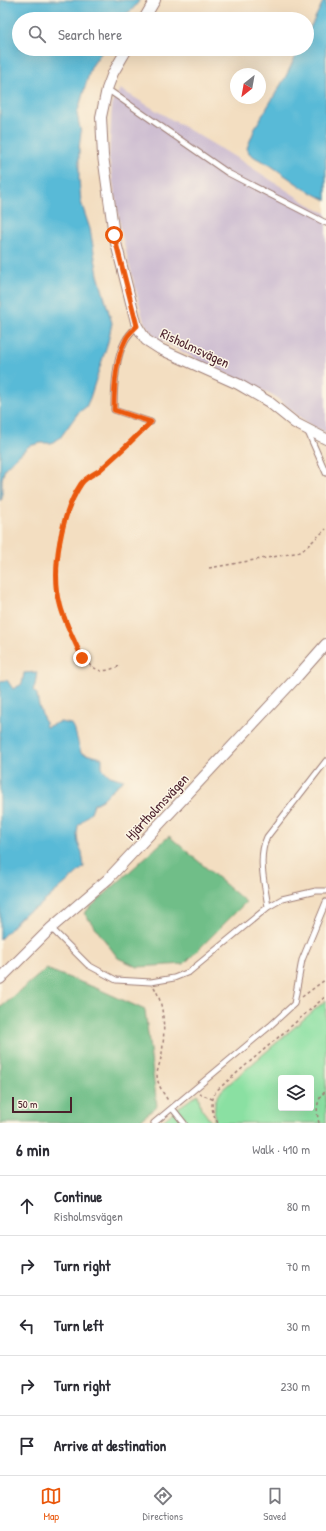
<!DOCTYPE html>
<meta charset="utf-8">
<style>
:root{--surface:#fff;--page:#f7f7f7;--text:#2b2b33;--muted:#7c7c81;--line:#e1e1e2;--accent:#ea580c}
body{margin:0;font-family:"Patrick Hand",sans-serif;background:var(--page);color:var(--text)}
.controls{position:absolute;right:12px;bottom:12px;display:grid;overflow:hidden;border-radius:4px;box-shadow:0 4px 16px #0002}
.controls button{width:36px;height:36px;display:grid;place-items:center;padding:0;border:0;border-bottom:1px solid var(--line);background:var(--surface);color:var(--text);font:20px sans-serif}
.compass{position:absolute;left:230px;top:68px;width:36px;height:36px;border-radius:50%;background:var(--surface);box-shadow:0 4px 16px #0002;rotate:211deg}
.scale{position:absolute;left:12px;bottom:10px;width:60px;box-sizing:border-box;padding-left:4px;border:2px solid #4a1f2b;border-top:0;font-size:11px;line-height:14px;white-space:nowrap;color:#4a1f2b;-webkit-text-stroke:3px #fcf5e5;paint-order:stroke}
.stop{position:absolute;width:12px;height:12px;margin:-9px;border:3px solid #ea580c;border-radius:50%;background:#fff}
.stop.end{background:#ea580c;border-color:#fff;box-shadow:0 1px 4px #0008}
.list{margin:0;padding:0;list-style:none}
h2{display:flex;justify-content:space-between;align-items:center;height:52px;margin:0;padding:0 16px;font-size:17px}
h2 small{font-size:13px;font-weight:400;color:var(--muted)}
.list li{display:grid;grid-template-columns:26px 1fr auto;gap:12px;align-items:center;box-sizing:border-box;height:60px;padding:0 16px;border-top:1px solid var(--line)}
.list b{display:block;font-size:15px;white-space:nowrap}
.list p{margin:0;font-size:13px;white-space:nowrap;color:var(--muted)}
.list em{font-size:13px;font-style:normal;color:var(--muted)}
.icon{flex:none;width:22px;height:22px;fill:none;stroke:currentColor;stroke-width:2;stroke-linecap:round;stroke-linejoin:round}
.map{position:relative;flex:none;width:326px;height:1123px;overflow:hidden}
.search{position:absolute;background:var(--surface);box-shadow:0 4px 16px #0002;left:12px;right:12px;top:12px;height:44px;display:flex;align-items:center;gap:10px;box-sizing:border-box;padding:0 14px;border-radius:22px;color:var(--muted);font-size:15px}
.sheet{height:352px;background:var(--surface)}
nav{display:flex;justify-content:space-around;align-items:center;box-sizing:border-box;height:56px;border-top:1px solid var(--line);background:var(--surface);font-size:11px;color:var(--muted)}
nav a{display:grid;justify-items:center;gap:2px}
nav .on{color:var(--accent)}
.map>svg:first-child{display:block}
.industrial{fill:#cebed1}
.green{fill:#8ae0a2;stroke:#6a8066;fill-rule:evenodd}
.forest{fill:#6fbe88;stroke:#5c6e5a}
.water{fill:#58bad7;stroke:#516c81}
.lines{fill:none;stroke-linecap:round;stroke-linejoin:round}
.lane-casing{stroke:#9e7e76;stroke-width:7}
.street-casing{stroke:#9e7e76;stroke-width:12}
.path{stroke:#9e7e76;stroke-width:1.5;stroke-dasharray:3 3;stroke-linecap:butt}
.lane{stroke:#fff;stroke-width:5}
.street{stroke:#fff;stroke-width:10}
.route{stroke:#ea580c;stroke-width:5}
.labels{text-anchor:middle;stroke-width:3;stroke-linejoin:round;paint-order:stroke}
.street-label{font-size:14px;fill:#4a1f2b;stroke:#fcf5e5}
</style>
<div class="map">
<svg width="326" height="1123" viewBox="0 0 326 1123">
<rect width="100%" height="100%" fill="#fcf5e5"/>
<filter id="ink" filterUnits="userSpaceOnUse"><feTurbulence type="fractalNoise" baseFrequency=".025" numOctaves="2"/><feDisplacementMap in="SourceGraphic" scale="8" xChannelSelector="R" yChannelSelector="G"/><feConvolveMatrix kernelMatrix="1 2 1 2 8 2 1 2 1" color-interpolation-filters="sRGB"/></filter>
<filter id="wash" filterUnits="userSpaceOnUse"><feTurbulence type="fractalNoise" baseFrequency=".012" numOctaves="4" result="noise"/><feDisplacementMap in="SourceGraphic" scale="16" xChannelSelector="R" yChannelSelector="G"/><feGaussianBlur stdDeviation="0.9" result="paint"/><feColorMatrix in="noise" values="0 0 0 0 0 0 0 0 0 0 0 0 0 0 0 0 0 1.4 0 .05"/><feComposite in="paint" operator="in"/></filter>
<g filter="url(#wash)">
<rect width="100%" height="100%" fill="#f3dec1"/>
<path class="industrial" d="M120 89 240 160 314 208 326 213V433L307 423 273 395 205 364 155 337 144 322 122 236 109 159 112 105Z"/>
<path class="green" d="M326 1000V1123H214L215 1101 222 1090ZM281 1078H311V1108H281Z
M198 1094 201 1108 212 1123H160L178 1108Z"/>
<path class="forest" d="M169 836 246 902 184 964 138 967 118 958 84 913Z
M46 969 96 988 145 1010 157 1106 137 1123H0V1008Z"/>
<path class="water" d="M0 0H140L132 10 124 15 121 19H19V49H104L91 67 77 114 81 133 79 148V179L81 202 90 229 98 275 112 323 108 342 90 398 86 407 78 413 60 438 51 443H41L29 446 5 468 2 479V499L0 501Z
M324 0H326V200L303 188 270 165 256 158 249 153 247 148 256 126 286 76 299 49H307V34Z
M37 672 35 685 33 690 37 694C38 708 43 714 46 727L60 722 71 724 75 731 81 753 102 758V768L110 776 124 780 116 786 102 800 94 804 91 812 78 826 77 834 78 843 82 852 84 867 38 907 25 913 0 939V681L7 680 13 689 22 684 24 673Z"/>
</g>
<g filter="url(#ink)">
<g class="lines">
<g class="lane-casing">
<path id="lane" d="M107 89 228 173 326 223
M137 326C133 330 128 335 125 341 115 359 114 389 114 410L151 422
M308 432 326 473
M268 907C265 885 257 858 267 837L326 761
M51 928 88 965 116 980 151 982 174 978 189 972 268 907 282 899 316 891H326
M172 1108 184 1123
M154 1123 270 1026 294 1004 302 960 326 902"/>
</g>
<g class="street-casing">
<path id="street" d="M144 19 155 0
M127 49 113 73 107 89 101 117 103 156 114 235 137 326 146 340 160 349 238 384 269 402 295 423 326 439
M0 979 51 928 108 879 296 678 326 644"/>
</g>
<path class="path" d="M209 568 301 552 326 529
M119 666 109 670 101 671 92 667 82 658 60 605 57 585 58 551 61 528 81 483 98 471 130 443 145 427
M154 987C165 1005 165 1033 162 1053 161 1060 158 1067 157 1074 157 1085 164 1094 169 1102
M302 997 326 979
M199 1093 212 1099
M218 1123C211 1111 210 1103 216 1091L326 996
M319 1123C316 1111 316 1099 326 1091"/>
<use href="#lane" class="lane"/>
<use href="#street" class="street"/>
</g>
</g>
<g class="lines" filter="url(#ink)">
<path class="route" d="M82 658C75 641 64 622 60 604 51 570 61 514 81 484 85 478 94 474 100 470 118 454 134 439 151 422L114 410C114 389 116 359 125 341 127 335 133 330 137 326L114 235"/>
</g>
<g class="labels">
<g class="street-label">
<text transform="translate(195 348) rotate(25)" y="5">Risholmsvägen</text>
<text transform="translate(157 807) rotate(-47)" y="5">Hjärtholmsvägen</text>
</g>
</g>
</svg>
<div class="controls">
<button><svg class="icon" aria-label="layers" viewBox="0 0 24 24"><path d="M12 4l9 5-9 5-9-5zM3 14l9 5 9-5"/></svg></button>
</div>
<svg class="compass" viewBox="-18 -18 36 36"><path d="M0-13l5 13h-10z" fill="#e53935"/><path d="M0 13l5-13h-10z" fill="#7c7c81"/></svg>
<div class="scale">50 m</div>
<div class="stop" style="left:114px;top:235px"></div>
<div class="stop end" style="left:82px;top:658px"></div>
<div class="search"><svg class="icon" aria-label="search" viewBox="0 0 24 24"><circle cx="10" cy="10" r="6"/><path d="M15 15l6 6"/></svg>Search here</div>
</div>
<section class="sheet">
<h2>6 min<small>Walk · 410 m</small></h2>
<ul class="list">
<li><svg class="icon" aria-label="ahead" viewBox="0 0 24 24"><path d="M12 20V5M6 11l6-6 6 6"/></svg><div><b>Continue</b><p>Risholmsvägen</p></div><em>80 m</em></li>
<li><svg class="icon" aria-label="right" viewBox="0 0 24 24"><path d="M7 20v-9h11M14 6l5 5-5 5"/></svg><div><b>Turn right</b></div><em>70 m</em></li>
<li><svg class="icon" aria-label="left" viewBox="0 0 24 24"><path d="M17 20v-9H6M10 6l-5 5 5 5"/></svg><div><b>Turn left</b></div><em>30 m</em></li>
<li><svg class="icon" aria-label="right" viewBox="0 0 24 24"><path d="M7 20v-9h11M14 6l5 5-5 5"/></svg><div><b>Turn right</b></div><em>230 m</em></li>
<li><svg class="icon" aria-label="arrive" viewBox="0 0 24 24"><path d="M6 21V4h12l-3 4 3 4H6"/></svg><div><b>Arrive at destination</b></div></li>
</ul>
</section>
<nav>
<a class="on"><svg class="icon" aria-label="map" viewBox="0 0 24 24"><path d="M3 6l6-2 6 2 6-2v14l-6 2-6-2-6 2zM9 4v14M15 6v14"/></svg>Map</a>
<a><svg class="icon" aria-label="directions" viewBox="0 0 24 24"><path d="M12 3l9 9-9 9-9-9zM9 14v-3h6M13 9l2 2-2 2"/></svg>Directions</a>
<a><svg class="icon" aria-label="saved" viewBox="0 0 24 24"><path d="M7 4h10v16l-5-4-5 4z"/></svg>Saved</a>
</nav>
